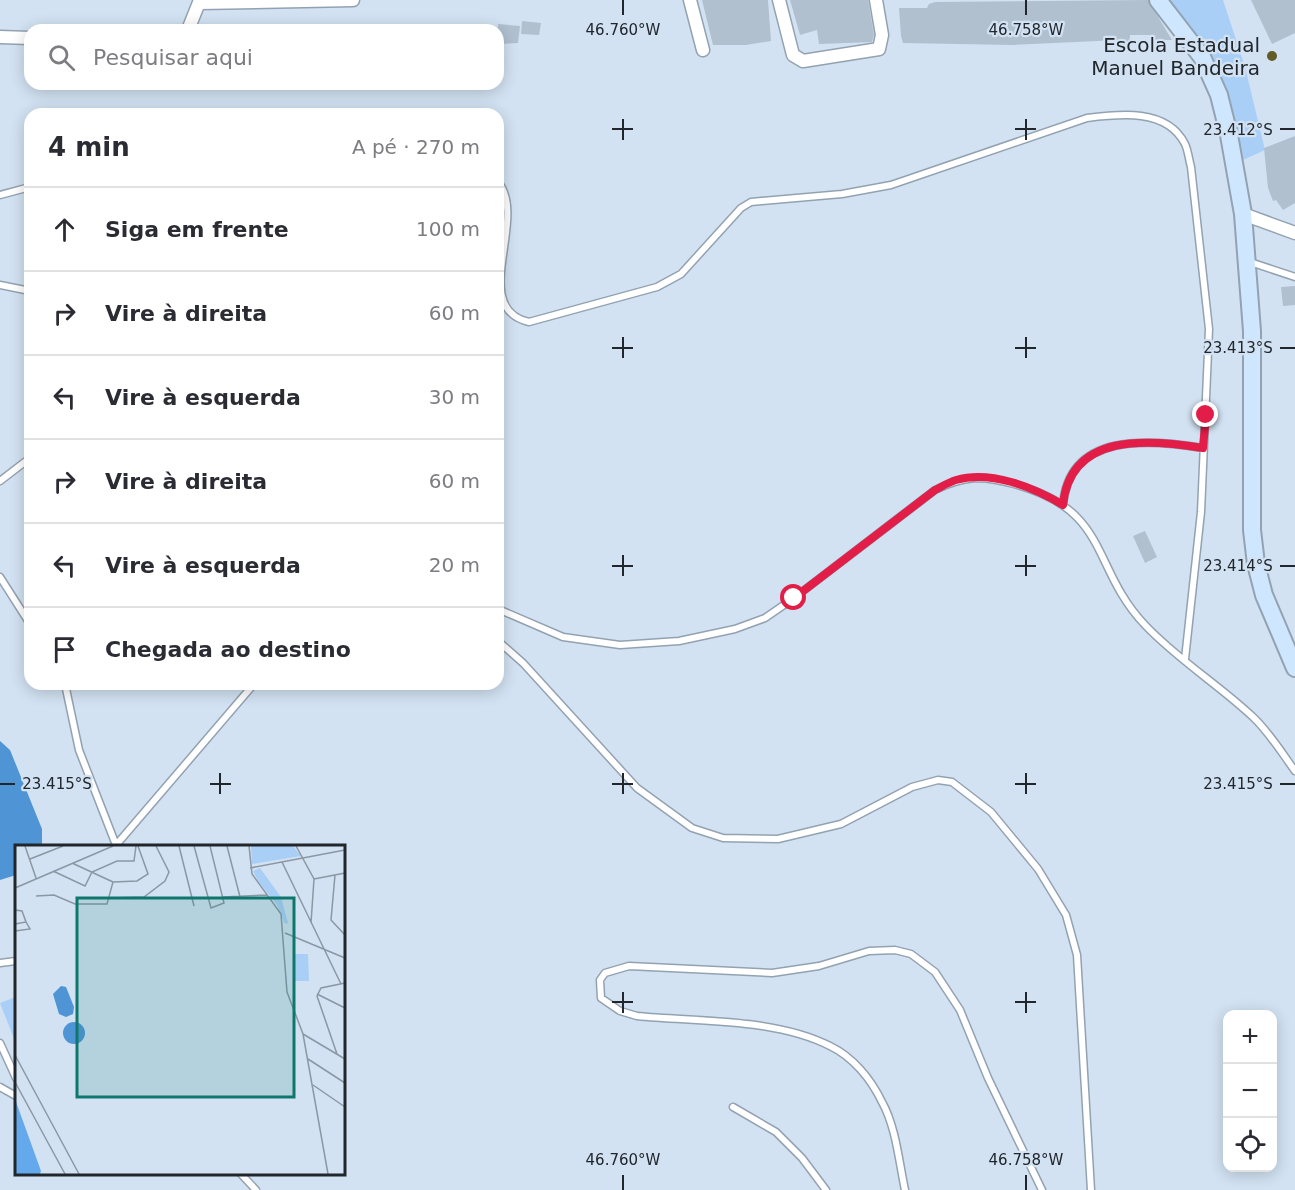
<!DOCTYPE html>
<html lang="pt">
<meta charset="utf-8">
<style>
:root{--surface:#fff;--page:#f7f7f7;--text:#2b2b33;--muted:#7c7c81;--line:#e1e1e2}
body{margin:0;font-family:"DejaVu Sans",sans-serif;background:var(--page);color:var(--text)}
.controls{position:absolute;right:18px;bottom:18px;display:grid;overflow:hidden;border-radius:12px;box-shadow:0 3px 15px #0003}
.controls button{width:54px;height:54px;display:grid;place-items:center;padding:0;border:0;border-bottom:2px solid var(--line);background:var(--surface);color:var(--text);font:30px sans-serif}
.stop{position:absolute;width:18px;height:18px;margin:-14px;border:4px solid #e11d48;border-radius:50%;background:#fff}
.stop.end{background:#e11d48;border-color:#fff;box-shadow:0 2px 6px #0008}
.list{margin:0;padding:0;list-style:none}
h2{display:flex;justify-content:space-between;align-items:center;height:78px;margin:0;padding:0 24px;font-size:26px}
h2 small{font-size:20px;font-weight:400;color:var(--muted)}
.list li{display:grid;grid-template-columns:39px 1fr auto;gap:18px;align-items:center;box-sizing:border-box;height:84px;padding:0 24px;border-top:2px solid var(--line)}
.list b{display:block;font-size:22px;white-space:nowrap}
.list em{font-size:20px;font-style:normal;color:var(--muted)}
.icon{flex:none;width:33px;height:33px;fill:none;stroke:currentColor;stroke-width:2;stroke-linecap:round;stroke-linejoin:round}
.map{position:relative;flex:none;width:1295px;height:1190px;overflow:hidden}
.search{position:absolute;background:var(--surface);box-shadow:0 3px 15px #0003;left:24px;top:24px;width:480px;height:66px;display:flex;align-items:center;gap:15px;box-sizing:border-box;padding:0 21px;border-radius:18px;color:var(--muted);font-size:22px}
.panel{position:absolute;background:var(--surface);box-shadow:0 3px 15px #0003;left:24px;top:108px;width:480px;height:582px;border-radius:18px}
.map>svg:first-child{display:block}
.green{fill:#a9cff6}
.water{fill:#4f94d5}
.building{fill:#b0c0cf}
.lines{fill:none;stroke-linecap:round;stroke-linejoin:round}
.lane-casing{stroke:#93a2b1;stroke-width:9}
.street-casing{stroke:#93a2b1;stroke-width:15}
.secondary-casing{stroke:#93a2b1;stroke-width:20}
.lane{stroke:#fff;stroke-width:6}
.street{stroke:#fff;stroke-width:12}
.secondary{stroke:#cfe7fe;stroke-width:16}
.route{stroke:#e11d48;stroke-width:8}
.ticks{fill:none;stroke:#20262c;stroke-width:2}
.poi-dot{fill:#635a26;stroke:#d2e2f2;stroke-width:2}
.labels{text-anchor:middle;stroke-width:4.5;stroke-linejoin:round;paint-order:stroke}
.poi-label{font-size:20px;fill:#20262c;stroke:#d2e2f2;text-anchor:end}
.inset-road{fill:none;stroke:#8b97a3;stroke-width:1.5}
.view{fill:#0f766e;fill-opacity:0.15;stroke:#0f766e;stroke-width:3}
.inset-edge{fill:none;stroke:#20262c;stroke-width:3}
.ticks-label{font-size:15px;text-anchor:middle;fill:#20262c;stroke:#d2e2f2;stroke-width:4.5;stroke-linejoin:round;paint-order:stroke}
</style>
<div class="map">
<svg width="1295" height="1190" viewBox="0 0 1295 1190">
<rect width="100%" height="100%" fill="#d2e2f2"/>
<path class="green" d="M1168 0H1223L1245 67 1265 150 1243 160 1199 42Z
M13 998 16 999V1044L0 1003Z"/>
<path class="water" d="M0 741 10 750 42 829V846H16V875L0 880Z"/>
<path class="building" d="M702 0H768L771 41 746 45H713Z
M790 0H868L874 35 872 42 819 44 817 30 800 35Z
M1148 0 1172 40H1151V35H1130L1129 46 1119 45V40L1013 45 903 43 901 36 899 8H927L929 4 935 2Z
M1251 0H1295V33L1272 44Z
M522 21 541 23 539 35 521 34Z
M498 24 520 26 518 43 498 44Z
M1295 136V203L1283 210 1276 200 1273 201 1268 188 1264 148Z
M1295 286V305L1283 306 1281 287Z
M1145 531 1157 557 1145 563 1133 536Z"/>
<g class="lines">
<g class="lane-casing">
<path id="lane" d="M498 182C529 218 468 308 529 322L657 287 681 274 741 208 751 202 842 194 891 185 1087 118C1119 114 1167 108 1185 144 1188 150 1189 160 1191 167L1209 329 1201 512 1185 659
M0 195 30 187
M1247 261 1295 277
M0 285 30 291
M0 481 30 458
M1063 505C1069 432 1149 439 1203 448
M0 577 30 624
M498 609 563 637 620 645 679 641 735 629 765 618 794 598 935 490C964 476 982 475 1014 484 1111 510 1090 567 1145 625 1177 659 1219 685 1253 717 1269 732 1282 753 1295 771
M498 641 523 663 637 788 692 828 723 838 778 839 841 824 912 787 938 780 952 782 991 812 1038 869 1066 915 1077 955 1091 1190
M65 684 79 750 116 845
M117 844 254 684
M0 963 16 961
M0 1043 16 1078
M0 1087 16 1096
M733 1107 776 1132 802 1158 826 1190
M241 1174 256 1190
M905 1190C899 1162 896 1127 882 1102 871 1079 853 1057 830 1046 775 1018 698 1022 637 1016L620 1011 601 998 600 980 605 973 629 966 772 973 819 966 869 951 895 950 911 954 935 972 960 1010 988 1078 1042 1190"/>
</g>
<g class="street-casing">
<path id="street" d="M690 0 703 50
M779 0 793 55 803 61 879 49 882 35 876 0
M199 3 353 0
M188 30 200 0
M0 37 30 38
M1243 214 1295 233"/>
</g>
<g class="secondary-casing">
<path id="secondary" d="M1158 0 1202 57 1219 95 1229 135 1243 214 1252 331V530L1256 564 1264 595 1295 668"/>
</g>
<use href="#lane" class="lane"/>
<use href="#street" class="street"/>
<use href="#secondary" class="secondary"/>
</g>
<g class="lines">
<path class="route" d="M794 598 935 490C941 487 949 482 956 480 991 470 1033 487 1063 505 1070 432 1149 439 1203 448L1206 415"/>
</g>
<path class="ticks" d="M623 0V15M1026 0V15M623 119V140M1026 119V140M612 129H633M1015 129H1036M1280 129H1295M623 337V358M1026 337V358M612 348H633M1015 348H1036M1280 348H1295M623 555V576M1026 555V576M612 566H633M1015 566H1036M1280 566H1295M220 773V794M623 773V794M1026 773V794M0 784H15M210 784H231M612 784H633M1015 784H1036M1280 784H1295M623 992V1013M1026 992V1013M612 1002H633M1015 1002H1036M623 1175V1190M1026 1175V1190"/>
<circle class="poi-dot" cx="1272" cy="56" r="6"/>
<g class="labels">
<g class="poi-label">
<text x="1260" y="52">Escola Estadual<tspan x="1260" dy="23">Manuel Bandeira</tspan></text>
</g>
</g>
<g transform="translate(15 845)">
<rect width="330" height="330" fill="#d2e2f2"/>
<path d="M236 1H278L286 11 237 19ZM245 23 266 52 273 78 270 79 262 60 243 36 238 26ZM279 109H293L294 136H280Z" fill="#a9cff6"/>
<path d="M0 254 26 326 25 329H0Z" fill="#64a9ec"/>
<path d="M46 141 51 142 59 162 58 169 51 172 44 169 38 149ZM48 188a11 11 0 1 1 22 0a11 11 0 1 1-22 0Z" fill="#4f94d5"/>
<path class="inset-road" d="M10 1 21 33M164 1 179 61M179 1 196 63 209 58 195 1M212 1 225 52M234 1 237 29 266 69 272 147 288 189 313 329M281 1 299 34 296 78M15 14 48 1M267 17 326 139M235 23 330 5M38 26 70 41 77 27 102 16H119L121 1M320 30 316 75 330 90M299 34 330 28M98 37 122 36 133 29 123 1M0 43 98 1M21 51 39 50 60 59H92L98 37 57 18M208 52 252 50M95 53 129 52 150 36 154 27 141 1M0 65 7 66 11 77 0 79M0 86 15 84 11 77M270 88 330 113M302 149 330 163M288 189 330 214M322 209 302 151 306 143 330 138M0 210 64 329M293 214 330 238M0 237 50 329M298 240 330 262"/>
<path class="view" d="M62 53H279V252H62Z"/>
<rect width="330" height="330" class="inset-edge"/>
</g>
<g class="ticks-label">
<text x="623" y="35">46.760°W</text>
<text x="1026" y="35">46.758°W</text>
<text x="1238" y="135">23.412°S</text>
<text x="1238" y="353">23.413°S</text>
<text x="1238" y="571">23.414°S</text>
<text x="57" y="789">23.415°S</text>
<text x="1238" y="789">23.415°S</text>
<text x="623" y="1165">46.760°W</text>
<text x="1026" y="1165">46.758°W</text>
</g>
</svg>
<div class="controls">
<button>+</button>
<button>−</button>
<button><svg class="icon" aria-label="locate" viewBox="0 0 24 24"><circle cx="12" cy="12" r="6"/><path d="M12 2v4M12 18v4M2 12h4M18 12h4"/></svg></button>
</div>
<div class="stop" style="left:794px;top:598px"></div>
<div class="stop end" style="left:1206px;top:415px"></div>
<div class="search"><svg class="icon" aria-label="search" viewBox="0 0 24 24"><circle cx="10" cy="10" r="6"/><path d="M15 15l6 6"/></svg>Pesquisar aqui</div>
<section class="panel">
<h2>4 min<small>A pé · 270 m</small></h2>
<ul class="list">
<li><svg class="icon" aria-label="ahead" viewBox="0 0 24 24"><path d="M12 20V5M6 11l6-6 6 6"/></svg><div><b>Siga em frente</b></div><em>100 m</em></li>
<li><svg class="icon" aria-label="right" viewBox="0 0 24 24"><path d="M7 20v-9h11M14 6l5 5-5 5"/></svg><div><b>Vire à direita</b></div><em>60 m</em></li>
<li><svg class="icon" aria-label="left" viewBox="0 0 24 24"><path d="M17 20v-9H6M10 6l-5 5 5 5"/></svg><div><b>Vire à esquerda</b></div><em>30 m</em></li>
<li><svg class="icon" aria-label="right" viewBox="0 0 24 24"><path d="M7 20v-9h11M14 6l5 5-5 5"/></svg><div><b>Vire à direita</b></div><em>60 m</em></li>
<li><svg class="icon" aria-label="left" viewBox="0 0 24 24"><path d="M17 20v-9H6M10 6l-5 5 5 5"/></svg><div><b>Vire à esquerda</b></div><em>20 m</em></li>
<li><svg class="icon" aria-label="arrive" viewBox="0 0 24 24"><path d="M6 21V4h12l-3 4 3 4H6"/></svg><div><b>Chegada ao destino</b></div></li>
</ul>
</section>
</div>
